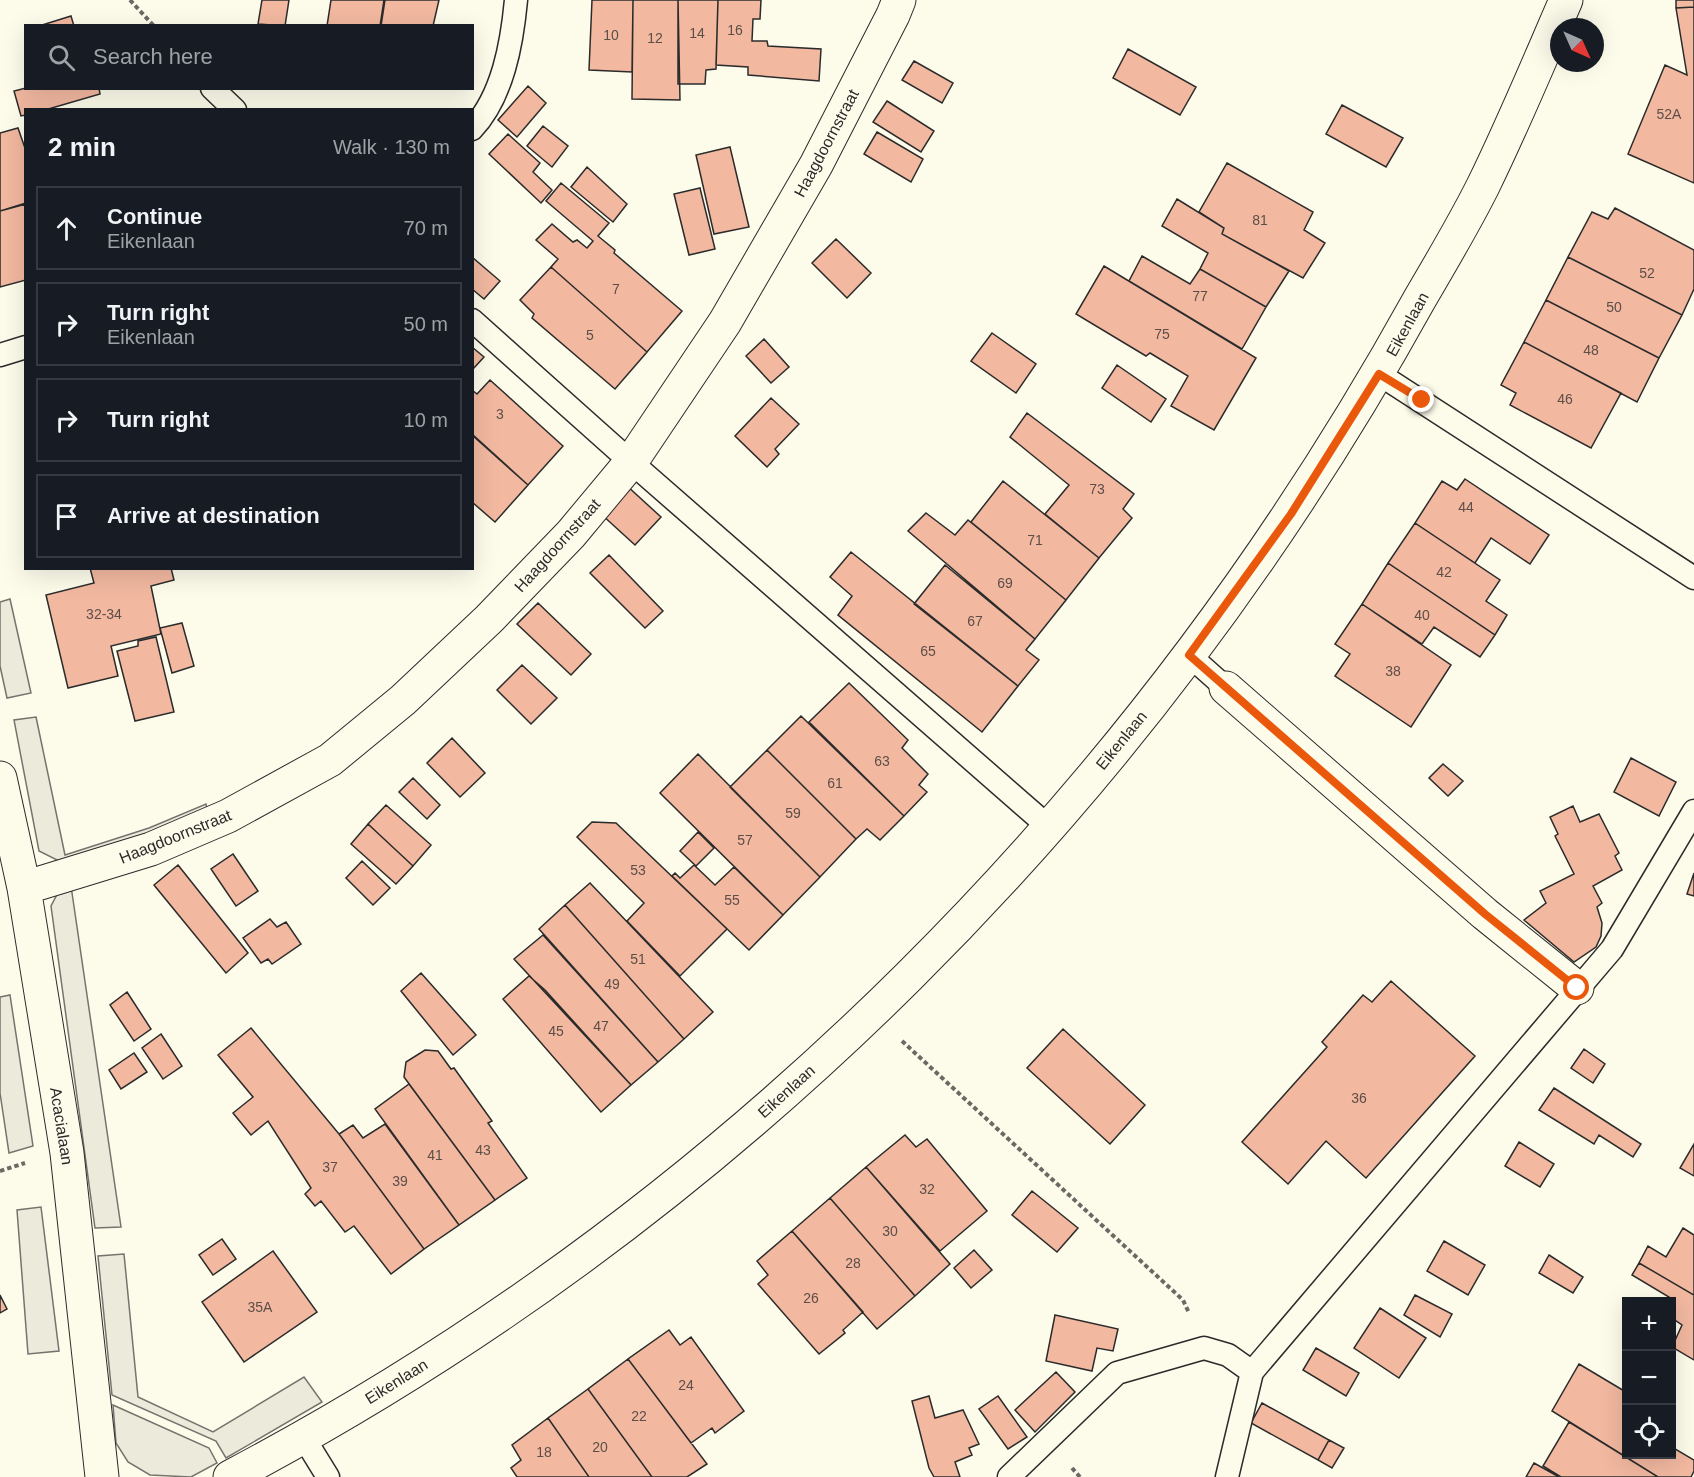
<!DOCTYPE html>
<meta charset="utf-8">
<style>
:root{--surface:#171b24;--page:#20242c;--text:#f1f3f6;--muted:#9ea1a6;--line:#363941}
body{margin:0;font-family:Helvetica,sans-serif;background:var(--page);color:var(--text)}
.controls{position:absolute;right:18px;bottom:18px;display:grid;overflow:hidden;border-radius:0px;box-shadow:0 6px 24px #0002}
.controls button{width:54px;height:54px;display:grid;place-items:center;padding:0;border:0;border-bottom:2px solid var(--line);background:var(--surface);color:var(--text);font:30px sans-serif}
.compass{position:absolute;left:1550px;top:18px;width:54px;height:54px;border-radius:50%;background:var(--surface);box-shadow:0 6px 24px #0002;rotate:135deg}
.stop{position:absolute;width:18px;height:18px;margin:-14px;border:4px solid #ea580c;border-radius:50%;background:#fff}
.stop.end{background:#ea580c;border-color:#fff;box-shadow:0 2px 6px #0008}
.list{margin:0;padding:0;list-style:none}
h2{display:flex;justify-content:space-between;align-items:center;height:78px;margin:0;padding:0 24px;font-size:26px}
h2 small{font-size:20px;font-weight:400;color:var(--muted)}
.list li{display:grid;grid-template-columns:39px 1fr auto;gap:18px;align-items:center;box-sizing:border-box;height:84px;margin:0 12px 12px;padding:0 12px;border:2px solid var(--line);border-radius:0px}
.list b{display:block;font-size:22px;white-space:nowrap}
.list p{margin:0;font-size:20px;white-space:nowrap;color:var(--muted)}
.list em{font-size:20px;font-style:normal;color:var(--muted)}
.icon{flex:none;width:33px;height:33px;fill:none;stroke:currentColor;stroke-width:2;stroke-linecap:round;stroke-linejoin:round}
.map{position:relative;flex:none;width:1694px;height:1477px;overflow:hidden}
.search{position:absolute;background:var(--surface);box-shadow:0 6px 24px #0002;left:24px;top:24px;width:450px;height:66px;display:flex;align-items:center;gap:15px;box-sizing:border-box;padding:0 21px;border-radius:0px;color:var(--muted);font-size:22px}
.panel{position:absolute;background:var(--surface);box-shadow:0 6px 24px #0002;left:24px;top:108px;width:450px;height:462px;border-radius:0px}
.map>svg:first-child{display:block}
.green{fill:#ecebdb;stroke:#74746e;stroke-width:1.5}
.building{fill:#f2b8a0;stroke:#2b2b2b;stroke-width:1.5}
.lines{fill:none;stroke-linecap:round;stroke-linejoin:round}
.service-casing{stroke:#2b2b2b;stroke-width:25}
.minor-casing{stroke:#2b2b2b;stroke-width:35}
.path{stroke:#6a6964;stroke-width:4;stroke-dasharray:4.5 3;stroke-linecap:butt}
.service{stroke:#fdfbea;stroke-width:22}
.minor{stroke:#fdfbea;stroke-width:33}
.route{stroke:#ea580c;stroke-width:8}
.labels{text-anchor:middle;stroke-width:4.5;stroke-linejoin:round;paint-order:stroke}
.number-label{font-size:14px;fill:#5d4e48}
.street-label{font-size:16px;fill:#2b2b2b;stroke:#fdfbea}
</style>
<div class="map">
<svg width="1694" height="1477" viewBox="0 0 1694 1477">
<rect width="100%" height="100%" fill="#fdfbea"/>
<path class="green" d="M10 599 31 693 7 698 0 666V602Z
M36 717 65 855 149 828 206 804 207 810 171 827 63 863 39 851 14 720Z
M71 886 121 1227 95 1228 51 906 60 889Z
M10 995 33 1146 9 1153 0 1093V997Z
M41 1207 59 1351 28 1354 17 1210Z
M124 1254 138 1397 213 1432 304 1377 322 1402 226 1458 216 1441 112 1395 98 1256Z
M113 1405 209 1448 217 1463 191 1477 150 1475 128 1462 116 1443Z"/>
<path class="building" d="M262 0H289L285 26 258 24Z
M331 0H384L380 26H327Z
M385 0H439L433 26H381Z
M592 0H633L632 72 589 70Z
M633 0H678L680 100 632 99Z
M678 0H718L716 69 706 70 705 84H678Z
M718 0H761L760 19H753L752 41H767L768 46 821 49 819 81 748 75V67L716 65Z
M1676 0H1694V7L1676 8Z
M1694 7V183L1628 154 1665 65 1687 75 1676 8Z
M71 16 74 26H39Z
M1128 49 1196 87 1180 115 1113 78Z
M914 61 953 83 942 103 902 80Z
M528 86 546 103 517 137 498 120Z
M26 88H99L100 94 45 110H26V115L21 116 14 91Z
M887 101 934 131 921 152 873 122Z
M1342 105 1403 138 1386 167 1326 134Z
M543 126 568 146 552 167 527 146Z
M18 128 26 151V203L0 211V133Z
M877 132 923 159 911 182 864 154Z
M508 134 540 163 533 172 552 190 541 203 489 154Z
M730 147 749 227 714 234 696 155Z
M1227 163 1313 212 1304 230 1325 243 1303 278 1222 234 1224 228 1199 212Z
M587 167 627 204 613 222 571 187Z
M561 183 609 223 598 236 615 250 614 253 682 311 647 352 551 267 558 259 536 240 552 224 573 242 577 240 587 248 593 241 546 201Z
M700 188 715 249 689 255 674 194Z
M1177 199 1224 228 1222 234 1289 271 1266 307 1200 269 1208 253 1162 226Z
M26 204V280L0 287V211Z
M1615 208 1694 250V289L1682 315 1568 257 1592 212 1608 219Z
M836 239 871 273 847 298 812 263Z
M1142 256 1190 284 1200 269 1266 307 1242 349 1129 281Z
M472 257 500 281 484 299 472 289Z
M1568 257 1682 315 1659 358 1546 300Z
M1104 266 1256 358 1214 430 1171 406 1188 376 1150 353 1146 356 1076 314Z
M551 267 647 352 615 389 532 318 534 314 520 300Z
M1546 300 1659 358 1637 402 1524 342Z
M992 333 1036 364 1016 393 971 361Z
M764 339 789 367 771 383 746 356Z
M1524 342 1621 393 1591 448 1510 405 1516 393 1501 385Z
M472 347 484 357 472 370Z
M1117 365 1166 399 1151 422 1102 388Z
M490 380 563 446 528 485 472 434V390L477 394Z
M771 398 799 424 775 449 779 454 767 467 735 436Z
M1027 413 1134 494 1123 509 1132 518 1099 558 1045 514 1069 485 1010 437Z
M472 435 528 485 495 522 472 502Z
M1465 479 1549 535 1530 564 1491 538 1475 563 1415 523 1442 481 1457 490Z
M1003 481 1099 558 1066 600 971 522Z
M626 485 661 517 635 545 601 514Z
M926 513 955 535 968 520 1066 600 1035 639 908 531Z
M1415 523 1500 580 1486 601 1507 615 1495 635 1388 563Z
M851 552 1018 686 982 732 838 615 852 596 830 577Z
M609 555 663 611 645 628 590 573Z
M1388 563 1495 635 1480 657 1434 627 1422 644 1362 604Z
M945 565 1035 639 1026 650 1039 660 1018 686 914 604Z
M90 568H171L174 580 151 586 161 634 111 646 118 676 68 688 46 595 94 583Z
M538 603 591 654 571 675 517 624Z
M1362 604 1451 665 1411 727 1335 676 1350 654 1335 644Z
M182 623 194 666 172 673 160 628Z
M156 637 174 712 135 721 117 651 138 646V641Z
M522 665 557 698 531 724 497 690Z
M849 683 908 740 902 748 928 774 919 785 927 792 904 816 809 722Z
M801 716 904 816 880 840 867 829 856 839 767 750Z
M452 738 485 773 460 797 427 763Z
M767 750 856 839 820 877 730 787Z
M698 754 820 877 783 915 660 793Z
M1631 758 1676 782 1659 816 1614 792Z
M1443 764 1463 781 1448 796 1429 778Z
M413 778 440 805 427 819 399 792Z
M386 805 431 845 413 866 368 824Z
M1573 806 1580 822 1599 814 1619 853 1615 856 1622 870 1593 886 1602 903 1597 907 1602 923 1601 936 1596 947 1574 962 1524 920 1546 903 1540 891 1574 874 1555 836 1558 834 1550 817Z
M592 822 616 823 727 929 680 976 627 921 644 903 577 837Z
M368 824 413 866 396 884 351 844Z
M698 832 714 848 696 866 680 851Z
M233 854 258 891 236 906 211 869Z
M362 861 390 888 373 905 346 878Z
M178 865 248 953 226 973 154 885Z
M694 865 715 885 734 867 783 915 749 950 672 876 675 873 680 878Z
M1694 873V896L1687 894Z
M590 883 713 1012 684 1039 565 905Z
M565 905 684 1039 658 1062 539 929Z
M270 919 277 927 286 922 301 944 272 964 268 959 261 963 243 938Z
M543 935 658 1062 631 1085 514 959Z
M421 973 476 1035 453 1055 401 991Z
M529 976 545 990 631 1085 601 1112 503 999Z
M1391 981 1475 1056 1366 1178 1326 1141 1288 1184 1242 1142 1327 1047 1322 1042 1363 995 1372 1002Z
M127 992 151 1029 134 1041 110 1005Z
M251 1028 339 1134 424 1249 391 1274 354 1226 345 1232 321 1201 315 1206 305 1194 311 1188 268 1121 251 1135 233 1113 253 1097 218 1055Z
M1063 1029 1145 1105 1110 1144 1027 1068Z
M161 1034 182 1066 163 1079 142 1048Z
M1584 1049 1605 1064 1593 1083 1571 1068Z
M425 1050 438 1051 451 1069 454 1068 492 1121 488 1123 527 1178 495 1200 404 1077 406 1062Z
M134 1053 147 1072 121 1089 109 1070Z
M409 1084 495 1200 459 1225 375 1109Z
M1554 1088 1641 1144 1633 1157 1599 1135 1594 1144 1539 1110Z
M385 1124 459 1225 424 1249 339 1134 353 1125 363 1138Z
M905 1135 916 1147 927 1139 987 1211 940 1251 866 1167Z
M1519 1142 1554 1164 1540 1187 1505 1166Z
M1694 1144V1176L1680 1168Z
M866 1167 950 1264 915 1296 830 1198Z
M1032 1191 1078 1228 1057 1252 1012 1215Z
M830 1198 915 1296 877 1329 792 1231Z
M1683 1228 1694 1235V1295L1639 1263 1648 1246 1666 1257Z
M792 1231 863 1312 843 1330 845 1333 819 1354 758 1284 768 1275 757 1261Z
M222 1239 236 1259 213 1275 199 1255Z
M1444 1241 1485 1265 1468 1295 1427 1271Z
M974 1250 992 1270 971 1288 954 1268Z
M273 1251 317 1312 244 1362 202 1302Z
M1549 1255 1583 1277 1573 1293 1539 1273Z
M1639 1263 1694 1295V1360L1672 1347 1682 1325 1672 1318V1302H1667L1669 1297 1632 1275Z
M0 1295 7 1309 0 1313Z
M1415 1295 1452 1314 1440 1337 1404 1315Z
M1380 1308 1426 1338 1399 1378 1354 1348Z
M1055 1315 1118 1329 1113 1351 1097 1348 1092 1371 1046 1361Z
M669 1330 680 1345 691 1337 744 1411 715 1433 712 1428 691 1443 628 1359Z
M1316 1348 1359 1373 1346 1396 1303 1370Z
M628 1359 707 1464 687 1477H652L588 1389Z
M1579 1364 1626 1392V1454H1672V1447L1694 1460V1471L1691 1477H1658L1552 1411Z
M1056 1372 1075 1392 1035 1432 1015 1410Z
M588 1389 652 1477H589L548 1418Z
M929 1396 935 1418 963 1410 979 1444 969 1448 972 1455 955 1462 960 1477H934L929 1468 912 1401Z
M998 1396 1027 1437 1008 1449 979 1409Z
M1262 1403 1329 1440 1318 1460 1251 1423Z
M548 1418 589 1477H517L511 1468 521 1460 512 1445Z
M1569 1422 1658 1477H1561L1543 1466Z
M1329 1440 1344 1448 1332 1468 1318 1460Z
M1534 1463 1559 1477H1526Z"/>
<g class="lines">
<g class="service-casing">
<path id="service" d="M212 88 235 110
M472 129C503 96 512 43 516 0
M472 320 631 462 1050 828
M0 355 26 347
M1379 374 1694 578
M1189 655 1226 688
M304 1438 328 1477
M1009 1477 1117 1373 1204 1348 1228 1355 1252 1372
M1227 1477 1252 1372 1612 949 1694 811"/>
</g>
<g class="minor-casing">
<path id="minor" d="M1226 688 1485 914 1577 988
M0 778 24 888 67 1153 102 1477
M24 888 151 849 228 816 330 760 403 700 489 619 571 534 631 462 725 322 816 165 893 15 899 0
M230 1477C731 1213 1144 797 1418 302 1440 264 1463 226 1483 186 1513 125 1539 62 1566 0"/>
</g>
<path class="path" d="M130 0 154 26
M902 1041 1183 1300 1189 1313
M0 1171 25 1163
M1072 1468 1080 1477"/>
<use href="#service" class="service"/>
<use href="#minor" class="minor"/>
</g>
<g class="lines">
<path class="route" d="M1422 400 1379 374 1291 514 1189 655 1485 914 1577 988"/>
</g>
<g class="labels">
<g class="number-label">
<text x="735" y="35">16</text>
<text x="697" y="38">14</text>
<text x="611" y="40">10</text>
<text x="655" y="43">12</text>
<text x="1669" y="119">52A</text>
<text x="1260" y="225">81</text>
<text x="1647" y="278">52</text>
<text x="616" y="294">7</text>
<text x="1200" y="301">77</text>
<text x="1614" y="312">50</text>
<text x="1162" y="339">75</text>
<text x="590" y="340">5</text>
<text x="1591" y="355">48</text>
<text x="1565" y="404">46</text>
<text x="500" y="419">3</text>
<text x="1097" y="494">73</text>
<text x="1466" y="512">44</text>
<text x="1035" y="545">71</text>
<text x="1444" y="577">42</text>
<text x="1005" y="588">69</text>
<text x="104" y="619">32-34</text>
<text x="1422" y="620">40</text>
<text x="975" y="626">67</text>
<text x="928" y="656">65</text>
<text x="1393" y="676">38</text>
<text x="882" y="766">63</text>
<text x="835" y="788">61</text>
<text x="793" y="818">59</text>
<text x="745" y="845">57</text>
<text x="638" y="875">53</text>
<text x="732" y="905">55</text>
<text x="638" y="964">51</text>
<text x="612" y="989">49</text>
<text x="601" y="1031">47</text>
<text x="556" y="1036">45</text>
<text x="1359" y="1103">36</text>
<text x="483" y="1155">43</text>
<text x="435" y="1160">41</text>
<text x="330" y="1172">37</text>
<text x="400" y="1186">39</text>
<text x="927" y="1194">32</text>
<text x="890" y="1236">30</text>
<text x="853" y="1268">28</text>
<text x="811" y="1303">26</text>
<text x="260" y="1312">35A</text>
<text x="686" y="1390">24</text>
<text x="639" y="1421">22</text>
<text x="600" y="1452">20</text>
<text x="544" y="1457">18</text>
</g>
<g class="street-label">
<text transform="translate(826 143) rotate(-62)" y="6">Haagdoornstraat</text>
<text transform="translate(1407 324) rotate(-61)" y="6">Eikenlaan</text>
<text transform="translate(557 545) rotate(-48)" y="6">Haagdoornstraat</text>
<text transform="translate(1121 740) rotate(-51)" y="6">Eikenlaan</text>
<text transform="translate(175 836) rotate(-22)" y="6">Haagdoornstraat</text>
<text transform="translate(786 1091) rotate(-42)" y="6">Eikenlaan</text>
<text transform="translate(62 1126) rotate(81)" y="6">Acacialaan</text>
<text transform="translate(396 1381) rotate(-32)" y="6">Eikenlaan</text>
</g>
</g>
</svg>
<div class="controls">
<button>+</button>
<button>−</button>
<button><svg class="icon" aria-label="locate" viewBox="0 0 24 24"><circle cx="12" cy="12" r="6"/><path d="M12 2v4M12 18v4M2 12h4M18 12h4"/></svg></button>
</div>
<svg class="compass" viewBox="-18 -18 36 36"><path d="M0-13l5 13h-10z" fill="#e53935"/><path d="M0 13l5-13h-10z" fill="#9ea1a6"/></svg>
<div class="stop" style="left:1577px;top:988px"></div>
<div class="stop end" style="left:1422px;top:400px"></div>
<div class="search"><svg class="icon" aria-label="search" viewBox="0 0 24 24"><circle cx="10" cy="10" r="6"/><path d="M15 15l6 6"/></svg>Search here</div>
<section class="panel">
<h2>2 min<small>Walk · 130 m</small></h2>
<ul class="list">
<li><svg class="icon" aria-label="ahead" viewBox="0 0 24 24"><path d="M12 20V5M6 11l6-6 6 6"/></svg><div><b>Continue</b><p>Eikenlaan</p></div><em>70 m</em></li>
<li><svg class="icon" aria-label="right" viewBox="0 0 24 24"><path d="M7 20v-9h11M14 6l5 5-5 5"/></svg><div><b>Turn right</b><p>Eikenlaan</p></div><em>50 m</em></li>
<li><svg class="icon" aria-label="right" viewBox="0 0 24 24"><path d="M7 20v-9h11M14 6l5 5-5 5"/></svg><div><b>Turn right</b></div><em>10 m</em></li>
<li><svg class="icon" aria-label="arrive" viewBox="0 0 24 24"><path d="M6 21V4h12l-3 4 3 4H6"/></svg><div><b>Arrive at destination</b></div></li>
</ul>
</section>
</div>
